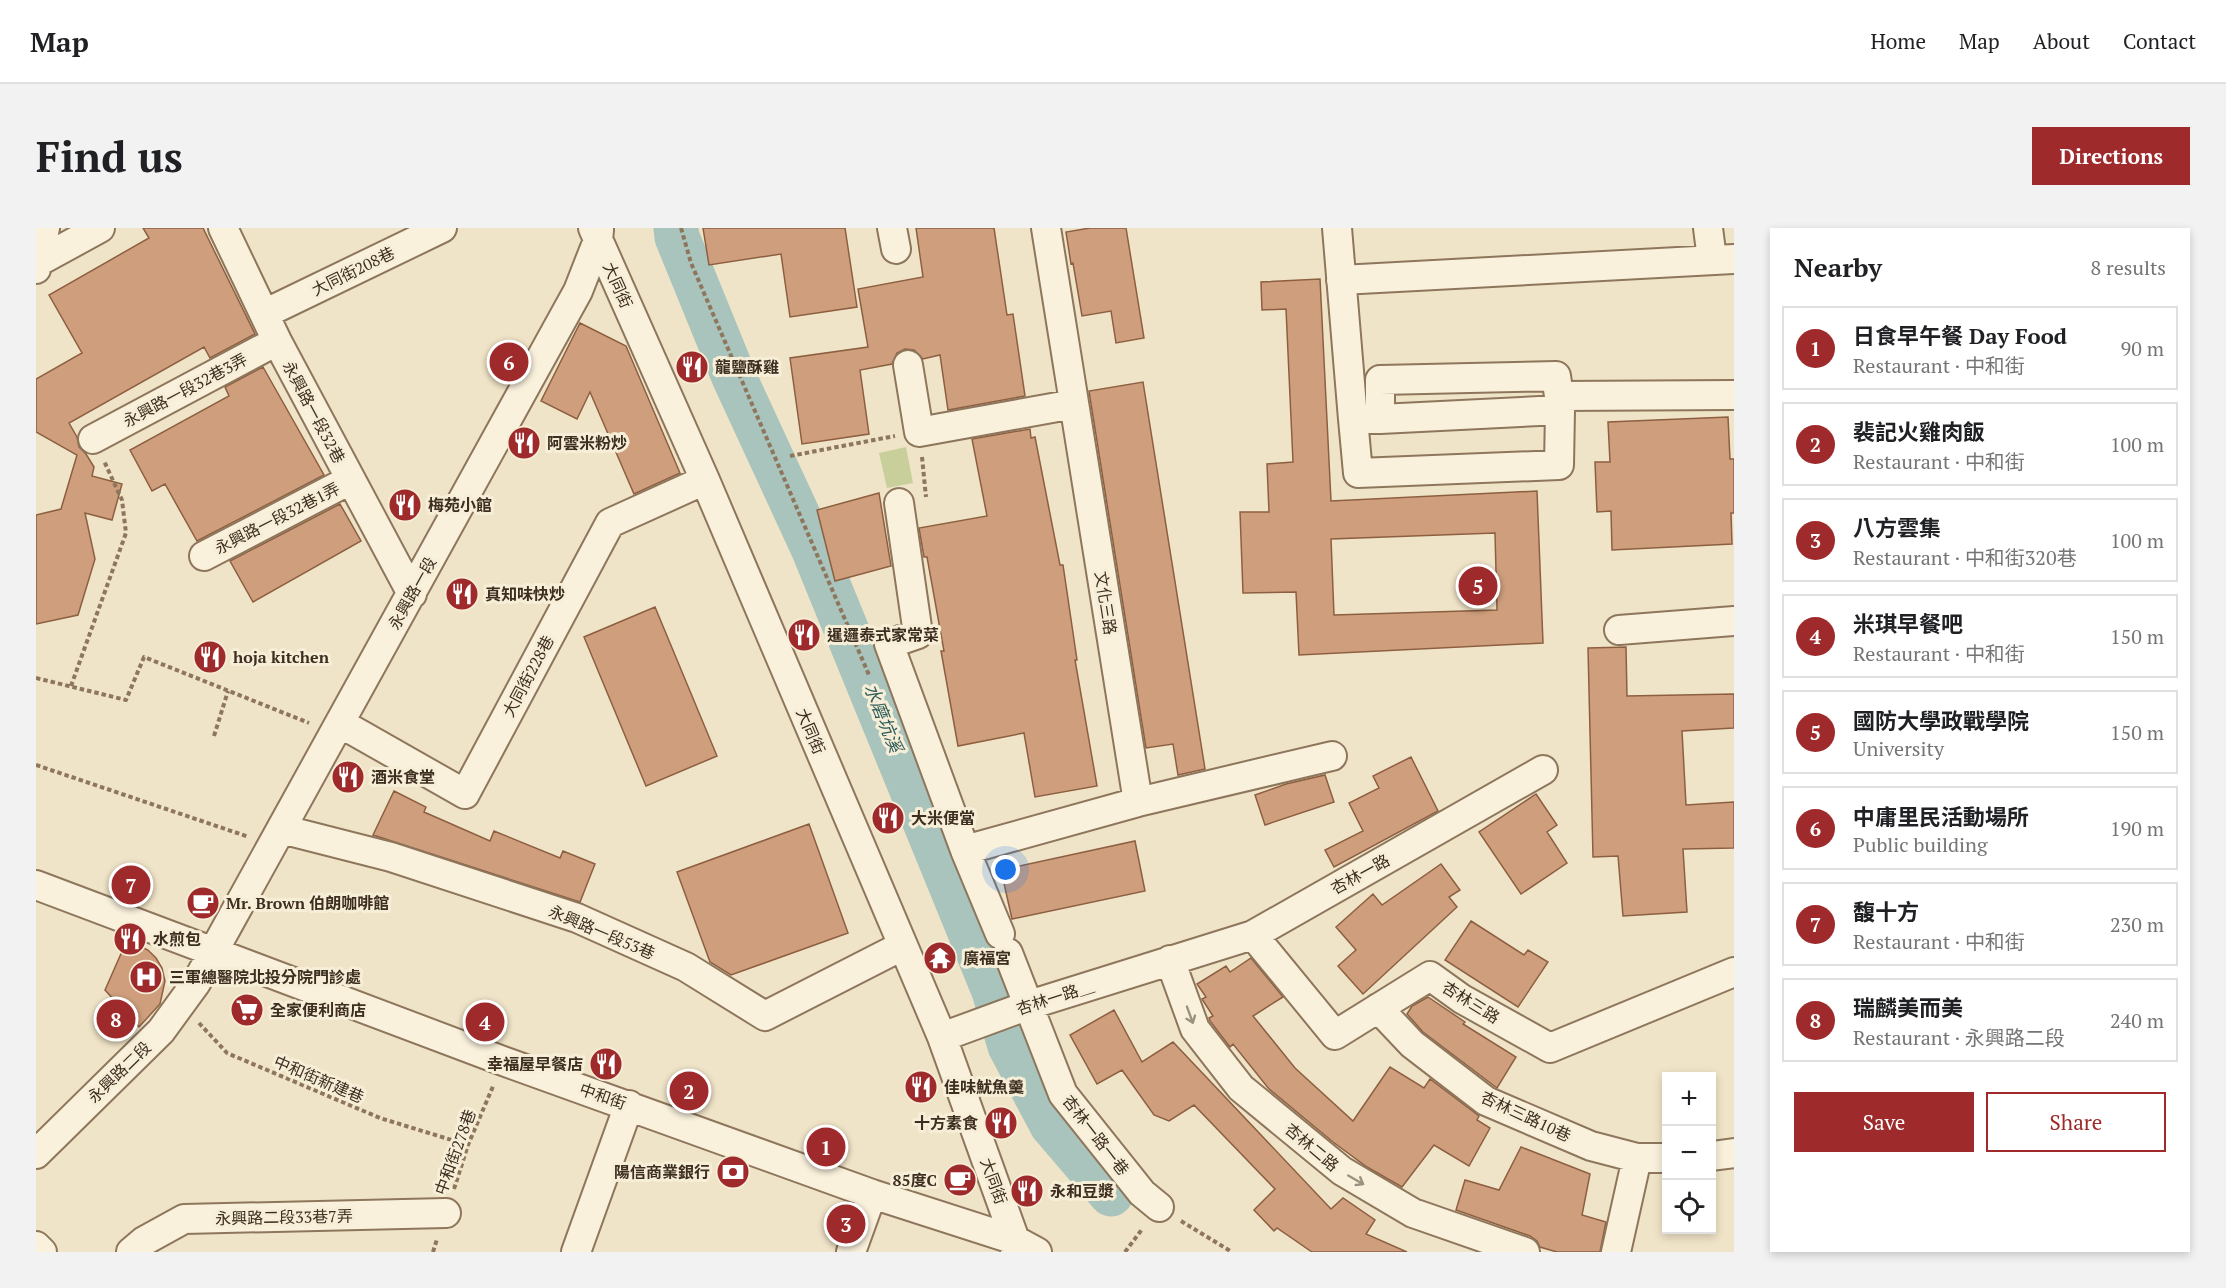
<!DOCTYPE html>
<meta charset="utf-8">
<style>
:root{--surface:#fff;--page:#f2f2f2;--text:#202124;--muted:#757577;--line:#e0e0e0;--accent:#9e2a2b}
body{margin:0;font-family:"PT Serif","Noto Sans TC",serif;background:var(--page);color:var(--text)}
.controls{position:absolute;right:18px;bottom:18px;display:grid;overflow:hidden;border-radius:0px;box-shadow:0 3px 9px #0003}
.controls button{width:54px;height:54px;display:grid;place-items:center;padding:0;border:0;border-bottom:2px solid var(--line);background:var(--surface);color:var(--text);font:30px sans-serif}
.you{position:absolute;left:970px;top:642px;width:21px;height:21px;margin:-15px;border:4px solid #fff;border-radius:50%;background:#1a73e8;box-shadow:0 0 0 9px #1a73e833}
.badge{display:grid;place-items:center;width:39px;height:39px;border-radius:50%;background:var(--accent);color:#fff;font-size:20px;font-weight:700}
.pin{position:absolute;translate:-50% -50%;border:3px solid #fff;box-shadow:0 2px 6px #0006}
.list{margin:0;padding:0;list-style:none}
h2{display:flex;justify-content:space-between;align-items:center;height:78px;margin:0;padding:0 24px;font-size:26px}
h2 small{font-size:20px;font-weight:400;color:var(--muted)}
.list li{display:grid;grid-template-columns:39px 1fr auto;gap:18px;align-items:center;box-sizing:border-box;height:84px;margin:0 12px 12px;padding:0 12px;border:2px solid var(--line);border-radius:0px}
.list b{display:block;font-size:22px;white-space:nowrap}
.list p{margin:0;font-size:20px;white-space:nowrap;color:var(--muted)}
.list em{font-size:20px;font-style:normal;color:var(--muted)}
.actions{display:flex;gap:12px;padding:18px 24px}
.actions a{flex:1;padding:14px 0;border:2px solid var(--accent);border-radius:0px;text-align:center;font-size:21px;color:var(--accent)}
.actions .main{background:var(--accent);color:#fff}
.icon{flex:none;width:33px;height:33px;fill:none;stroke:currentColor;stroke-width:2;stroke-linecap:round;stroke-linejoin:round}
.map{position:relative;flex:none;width:1698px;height:1024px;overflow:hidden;border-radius:0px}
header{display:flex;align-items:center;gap:36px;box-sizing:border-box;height:84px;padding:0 30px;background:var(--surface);border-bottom:2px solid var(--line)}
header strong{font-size:28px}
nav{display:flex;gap:33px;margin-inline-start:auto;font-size:21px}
.intro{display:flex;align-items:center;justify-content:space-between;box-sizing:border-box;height:144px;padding:0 36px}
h1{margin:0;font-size:42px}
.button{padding:15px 27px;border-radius:0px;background:var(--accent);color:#fff;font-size:21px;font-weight:700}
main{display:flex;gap:36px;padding:0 36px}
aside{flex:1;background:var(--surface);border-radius:0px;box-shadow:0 3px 9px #0003}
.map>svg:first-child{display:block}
.green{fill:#c9cf9b}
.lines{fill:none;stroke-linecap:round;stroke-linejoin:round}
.river{stroke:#a9c4bc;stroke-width:45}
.building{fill:#cf9f7d;stroke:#8d5f41;stroke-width:1.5;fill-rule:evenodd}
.minor-casing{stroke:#8d765c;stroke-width:32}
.path{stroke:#8d765c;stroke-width:4;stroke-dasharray:4.5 3;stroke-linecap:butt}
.minor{stroke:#faf1dc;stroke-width:28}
.oneway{stroke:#9c907e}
.labels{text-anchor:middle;stroke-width:6;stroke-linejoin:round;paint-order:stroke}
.street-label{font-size:16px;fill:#3d2e20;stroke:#f7eed8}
.poi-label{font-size:16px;font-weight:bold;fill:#3d2e20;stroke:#f7eed8;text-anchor:start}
.water-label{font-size:18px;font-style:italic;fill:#2f5d5a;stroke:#f7eed8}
</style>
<header>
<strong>Map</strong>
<nav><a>Home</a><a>Map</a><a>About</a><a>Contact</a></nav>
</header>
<div class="intro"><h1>Find us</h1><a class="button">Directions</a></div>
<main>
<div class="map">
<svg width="1698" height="1024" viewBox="0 0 1698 1024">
<rect width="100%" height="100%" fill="#f0e4c8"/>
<path class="green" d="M870 219 877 255 851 260 843 225Z"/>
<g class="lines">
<path class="river" d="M640 0 641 9 698 149 777 320 958 763 974 818 1016 897 1075 966"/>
</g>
<path class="building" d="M107 0H167L219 106 174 130 168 119 33 195 41 209 43 219 50 226 58 239 56 248 86 256 76 292 49 285 59 331 42 387 0 396V287L25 281 41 227 0 204V151L46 125 13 67 113 10Z
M667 0H809L821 79 754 89 745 26 673 37Z
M880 0H958L971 87 977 86 989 168 912 182 904 127 887 131 878 122 869 121 861 125 856 136 824 142 833 206 766 216 754 130 832 119 822 61 887 49Z
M1054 0H1090L1108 110 1080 115 1075 83 1046 88 1037 35 1035 36 1030 4Z
M1284 51 1295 273 1501 263 1507 415 1263 427 1260 364 1207 365 1204 284H1233L1231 236 1257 234 1250 81 1226 82 1225 54ZM1459 305 1461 382 1298 387 1295 311Z
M544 95 590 118 644 245 598 266 554 164 541 191 505 173Z
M227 139 288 247 161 313 129 256 116 263 94 222 193 168 189 159Z
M1107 154 1169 541 1142 547 1137 516 1110 520 1053 163Z
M1692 189 1694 231H1698V285H1695L1696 316 1576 322 1575 283 1561 284 1559 234H1574L1572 194Z
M994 201 995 210 999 209 1024 337H1027L1041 432H1039L1061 558 999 569 988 505 922 518 905 423H908L891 329H888L883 300 951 288 936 211Z
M843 265 855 338 799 353 781 282Z
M304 276 325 313 217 374 194 333Z
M619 379 681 528 610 558 548 409Z
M1590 419 1591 468 1698 466V500L1646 503 1650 577 1698 574V620L1647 621 1651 684 1587 688 1582 628 1557 629 1552 420Z
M1375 529 1402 583 1298 639 1289 622 1327 603 1313 575 1343 560 1337 548Z
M1289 547 1298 574 1229 597 1219 567 1250 556Z
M358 563 390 579 388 584 454 613 458 603 524 630 527 623 559 636 544 674 337 607Z
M1500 566 1521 597 1511 604 1531 635 1485 666 1443 604Z
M773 596 812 705 695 747 674 734 641 644Z
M1099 613 1109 663 976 691 965 642Z
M1405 636 1424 662 1413 669 1421 679 1327 766 1302 738 1320 722 1300 699 1337 666 1346 677Z
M1435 693 1488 727 1492 722 1512 734 1482 779 1409 732Z
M91 712 112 722 120 730 126 740 129 753 124 776 103 799 69 762Z
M1215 730 1247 769 1217 788 1259 840 1317 893 1354 839 1388 860 1394 851 1443 888 1441 892 1454 900 1433 938 1398 917 1366 959 1331 939 1297 914 1233 861 1197 816 1194 819 1174 793 1173 790 1177 788 1166 771 1170 769 1161 756 1190 738 1194 744Z
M1392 769 1429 794 1427 796 1480 829 1461 860 1387 804 1371 786 1376 778Z
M1078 782 1106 834 1137 814 1295 981 1307 970 1339 992 1330 1006 1371 1024H1276L1241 1000 1238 1003 1218 982 1239 961 1158 877 1133 893 1118 887 1086 842 1061 856 1034 807Z
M1485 919 1554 946 1546 987 1570 994 1564 1024H1521L1504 1019 1501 1013 1494 1008 1420 982 1429 952 1463 962Z"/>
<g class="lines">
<g class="minor-casing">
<path id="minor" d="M187 0 241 113 376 366
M557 0 669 252 906 809 979 1012V1024
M856 0 860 21
M1301 0 1317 191H1344V152L1520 148 1523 168 1698 167
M1672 0 1676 31
M0 35 64 0
M0 41 9 0
M1305 52 1698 31
M228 86 406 0
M872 137 883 204 1038 176
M1317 191 1322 245 1523 237 1524 182
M1344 191 1524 182 1523 168
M57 211 241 113
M863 275 882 406 853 416 929 622 964 706
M168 328 314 252
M1583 402 1698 393
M304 495 429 566 574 295 669 252
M1102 574 1296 528
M245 601 355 629 541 690 650 739 729 788 866 718
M929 622 1102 574 1010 0
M0 657 467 833 836 966 979 1012 1001 1024
M1217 707 1299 807 1394 748 1426 771 1514 820 1698 744
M972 725 1027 866 1106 965 1123 979
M1134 732 1159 801 1205 860 1306 943 1377 985 1489 1024
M1342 780 1376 816 1450 873 1555 918 1601 930H1630
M906 809 993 777 1217 707 1507 542
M0 926 125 803 160 755 542 63 562 12 563 2
M1676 928 1698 925
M0 1018 6 1024
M95 1024 108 1013 148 991 410 985
M540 1024 593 877
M815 1024 836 966
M1580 1024 1601 930"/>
</g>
<path class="path" d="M645 0 655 35 833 447
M754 228 859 208
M886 229 890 269
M0 450 90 472 108 429 273 495
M35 458 90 305 86 272 68 233
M178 508 192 463
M0 537 213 609
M163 795 191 825 344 890 432 917
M418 961 432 917 458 856
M1145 993 1196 1024
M397 1024 401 1011
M1089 1024 1107 1000"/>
<use href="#minor" class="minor"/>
</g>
<defs><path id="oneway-shaft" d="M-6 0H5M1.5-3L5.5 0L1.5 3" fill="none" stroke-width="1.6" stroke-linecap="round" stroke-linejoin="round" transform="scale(1.5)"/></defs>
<g class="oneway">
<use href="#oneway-shaft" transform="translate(1154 787) rotate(70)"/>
<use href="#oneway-shaft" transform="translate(1320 952) rotate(30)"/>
</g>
<defs>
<g id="restaurant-disc" transform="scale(1.725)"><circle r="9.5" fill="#9e2a2b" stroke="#f7eed8"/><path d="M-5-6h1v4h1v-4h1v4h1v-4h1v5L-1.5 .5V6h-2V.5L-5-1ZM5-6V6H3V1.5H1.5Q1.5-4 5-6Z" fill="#fff"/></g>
<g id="cafe-disc" transform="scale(1.725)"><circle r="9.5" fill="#9e2a2b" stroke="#f7eed8"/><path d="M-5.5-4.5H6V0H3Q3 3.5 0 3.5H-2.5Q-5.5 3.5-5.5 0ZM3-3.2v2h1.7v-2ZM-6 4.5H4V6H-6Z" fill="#fff"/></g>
<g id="temple-disc" transform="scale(1.725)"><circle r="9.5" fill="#9e2a2b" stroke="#f7eed8"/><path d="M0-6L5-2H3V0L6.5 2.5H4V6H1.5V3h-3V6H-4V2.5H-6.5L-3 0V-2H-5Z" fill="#fff"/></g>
<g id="hospital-disc" transform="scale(1.725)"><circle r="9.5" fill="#9e2a2b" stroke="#f7eed8"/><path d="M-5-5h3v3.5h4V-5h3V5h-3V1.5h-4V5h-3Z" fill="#fff"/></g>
<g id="supermarket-disc" transform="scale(1.725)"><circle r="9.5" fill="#9e2a2b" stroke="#f7eed8"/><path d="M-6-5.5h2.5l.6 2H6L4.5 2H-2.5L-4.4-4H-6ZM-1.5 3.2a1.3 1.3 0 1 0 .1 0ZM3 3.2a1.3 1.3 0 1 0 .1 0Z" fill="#fff"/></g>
<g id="bank-disc" transform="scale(1.725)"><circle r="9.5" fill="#9e2a2b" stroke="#f7eed8"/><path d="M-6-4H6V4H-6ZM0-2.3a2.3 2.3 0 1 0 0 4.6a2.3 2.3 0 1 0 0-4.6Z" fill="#fff"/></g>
</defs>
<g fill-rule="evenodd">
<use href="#restaurant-disc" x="656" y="139"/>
<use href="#restaurant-disc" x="488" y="215"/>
<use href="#restaurant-disc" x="369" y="277"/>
<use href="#restaurant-disc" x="426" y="366"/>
<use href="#restaurant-disc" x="768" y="407"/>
<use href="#restaurant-disc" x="174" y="429"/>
<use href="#restaurant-disc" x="312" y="549"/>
<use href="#restaurant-disc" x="852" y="590"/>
<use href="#cafe-disc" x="167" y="675"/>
<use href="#restaurant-disc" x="94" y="711"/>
<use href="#temple-disc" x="904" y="730"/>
<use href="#hospital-disc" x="110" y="749"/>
<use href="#supermarket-disc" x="211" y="782"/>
<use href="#restaurant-disc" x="570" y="836"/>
<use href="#restaurant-disc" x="885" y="859"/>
<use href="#restaurant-disc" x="965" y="895"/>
<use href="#bank-disc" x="697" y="944"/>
<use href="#cafe-disc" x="924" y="952"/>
<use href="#restaurant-disc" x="991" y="963"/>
</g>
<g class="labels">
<g class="street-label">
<text transform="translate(317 43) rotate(-26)" y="6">大同街208巷</text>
<text transform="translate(582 57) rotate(66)" y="6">大同街</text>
<text transform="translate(149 162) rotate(-28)" y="6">永興路一段32巷3弄</text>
<text transform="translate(278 184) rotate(62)" y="6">永興路一段32巷</text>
<text transform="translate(241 290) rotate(-27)" y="6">永興路一段32巷1弄</text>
<text transform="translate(376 365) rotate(-61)" y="6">永興路一段</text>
<text transform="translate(1070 375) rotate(81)" y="6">文化三路</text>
<text transform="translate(492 448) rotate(-62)" y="6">大同街228巷</text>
<text transform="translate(775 503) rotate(67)" y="6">大同街</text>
<text transform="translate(1324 646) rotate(-29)" y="6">杏林一路</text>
<text transform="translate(566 704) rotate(23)" y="6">永興路一段53巷</text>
<text transform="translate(1019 769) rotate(-18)" y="6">杏林一路＿</text>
<text transform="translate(1435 774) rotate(32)" y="6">杏林三路</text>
<text transform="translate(83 844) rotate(-44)" y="6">永興路二段</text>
<text transform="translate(283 851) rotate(23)" y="6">中和街新建巷</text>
<text transform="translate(567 868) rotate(19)" y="6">中和街</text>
<text transform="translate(1490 888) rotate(25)" y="6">杏林三路10巷</text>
<text transform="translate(1060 907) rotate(52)" y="6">杏林一路一巷</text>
<text transform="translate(1276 919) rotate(40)" y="6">杏林二路</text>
<text transform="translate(419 924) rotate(-70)" y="6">中和街278巷</text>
<text transform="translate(958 953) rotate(70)" y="6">大同街</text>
<text transform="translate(248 989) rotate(-1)" y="6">永興路二段33巷7弄</text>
</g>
<g class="poi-label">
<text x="679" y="145">龍鹽酥雞</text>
<text x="511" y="221">阿雲米粉炒</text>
<text x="392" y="283">梅苑小館</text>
<text x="449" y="372">真知味快炒</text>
<text x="791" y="413">暹邏泰式家常菜</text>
<text x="197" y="435">hoja kitchen</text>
<text x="335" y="555">酒米食堂</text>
<text x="875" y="596">大米便當</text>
<text x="190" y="681">Mr. Brown 伯朗咖啡館</text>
<text x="117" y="717">水煎包</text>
<text x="927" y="736">廣福宮</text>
<text x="133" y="755">三軍總醫院北投分院門診處</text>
<text x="234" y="788">全家便利商店</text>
<text x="547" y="842" text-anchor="end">幸福屋早餐店</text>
<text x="908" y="865">佳味魷魚羹</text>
<text x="942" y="901" text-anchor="end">十方素食</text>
<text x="674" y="950" text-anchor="end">陽信商業銀行</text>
<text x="901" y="958" text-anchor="end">85度C</text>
<text x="1014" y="969">永和豆漿</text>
</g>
<g class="water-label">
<text transform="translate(847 490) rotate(68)" y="6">水磨坑溪</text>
</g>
</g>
</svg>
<div class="controls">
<button>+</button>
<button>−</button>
<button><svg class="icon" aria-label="locate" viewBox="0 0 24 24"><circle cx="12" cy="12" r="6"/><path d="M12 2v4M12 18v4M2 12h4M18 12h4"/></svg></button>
</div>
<div class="you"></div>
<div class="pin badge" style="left:790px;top:919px">1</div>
<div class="pin badge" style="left:653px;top:863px">2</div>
<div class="pin badge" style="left:810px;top:996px">3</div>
<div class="pin badge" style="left:449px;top:794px">4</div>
<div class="pin badge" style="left:1442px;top:358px">5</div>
<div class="pin badge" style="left:473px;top:134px">6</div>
<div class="pin badge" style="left:95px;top:657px">7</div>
<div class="pin badge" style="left:80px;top:791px">8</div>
</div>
<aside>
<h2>Nearby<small>8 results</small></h2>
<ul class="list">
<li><span class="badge">1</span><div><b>日食早午餐 Day Food</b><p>Restaurant · 中和街</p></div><em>90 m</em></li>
<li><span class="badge">2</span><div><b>裴記火雞肉飯</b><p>Restaurant · 中和街</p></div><em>100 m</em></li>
<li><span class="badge">3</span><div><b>八方雲集</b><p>Restaurant · 中和街320巷</p></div><em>100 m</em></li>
<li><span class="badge">4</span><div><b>米琪早餐吧</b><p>Restaurant · 中和街</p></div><em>150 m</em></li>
<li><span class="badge">5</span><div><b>國防大學政戰學院</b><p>University</p></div><em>150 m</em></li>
<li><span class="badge">6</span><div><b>中庸里民活動場所</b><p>Public building</p></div><em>190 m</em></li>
<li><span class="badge">7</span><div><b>馥十方</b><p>Restaurant · 中和街</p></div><em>230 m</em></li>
<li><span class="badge">8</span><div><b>瑞麟美而美</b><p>Restaurant · 永興路二段</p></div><em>240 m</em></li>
</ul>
<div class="actions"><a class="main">Save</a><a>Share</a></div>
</aside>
</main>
